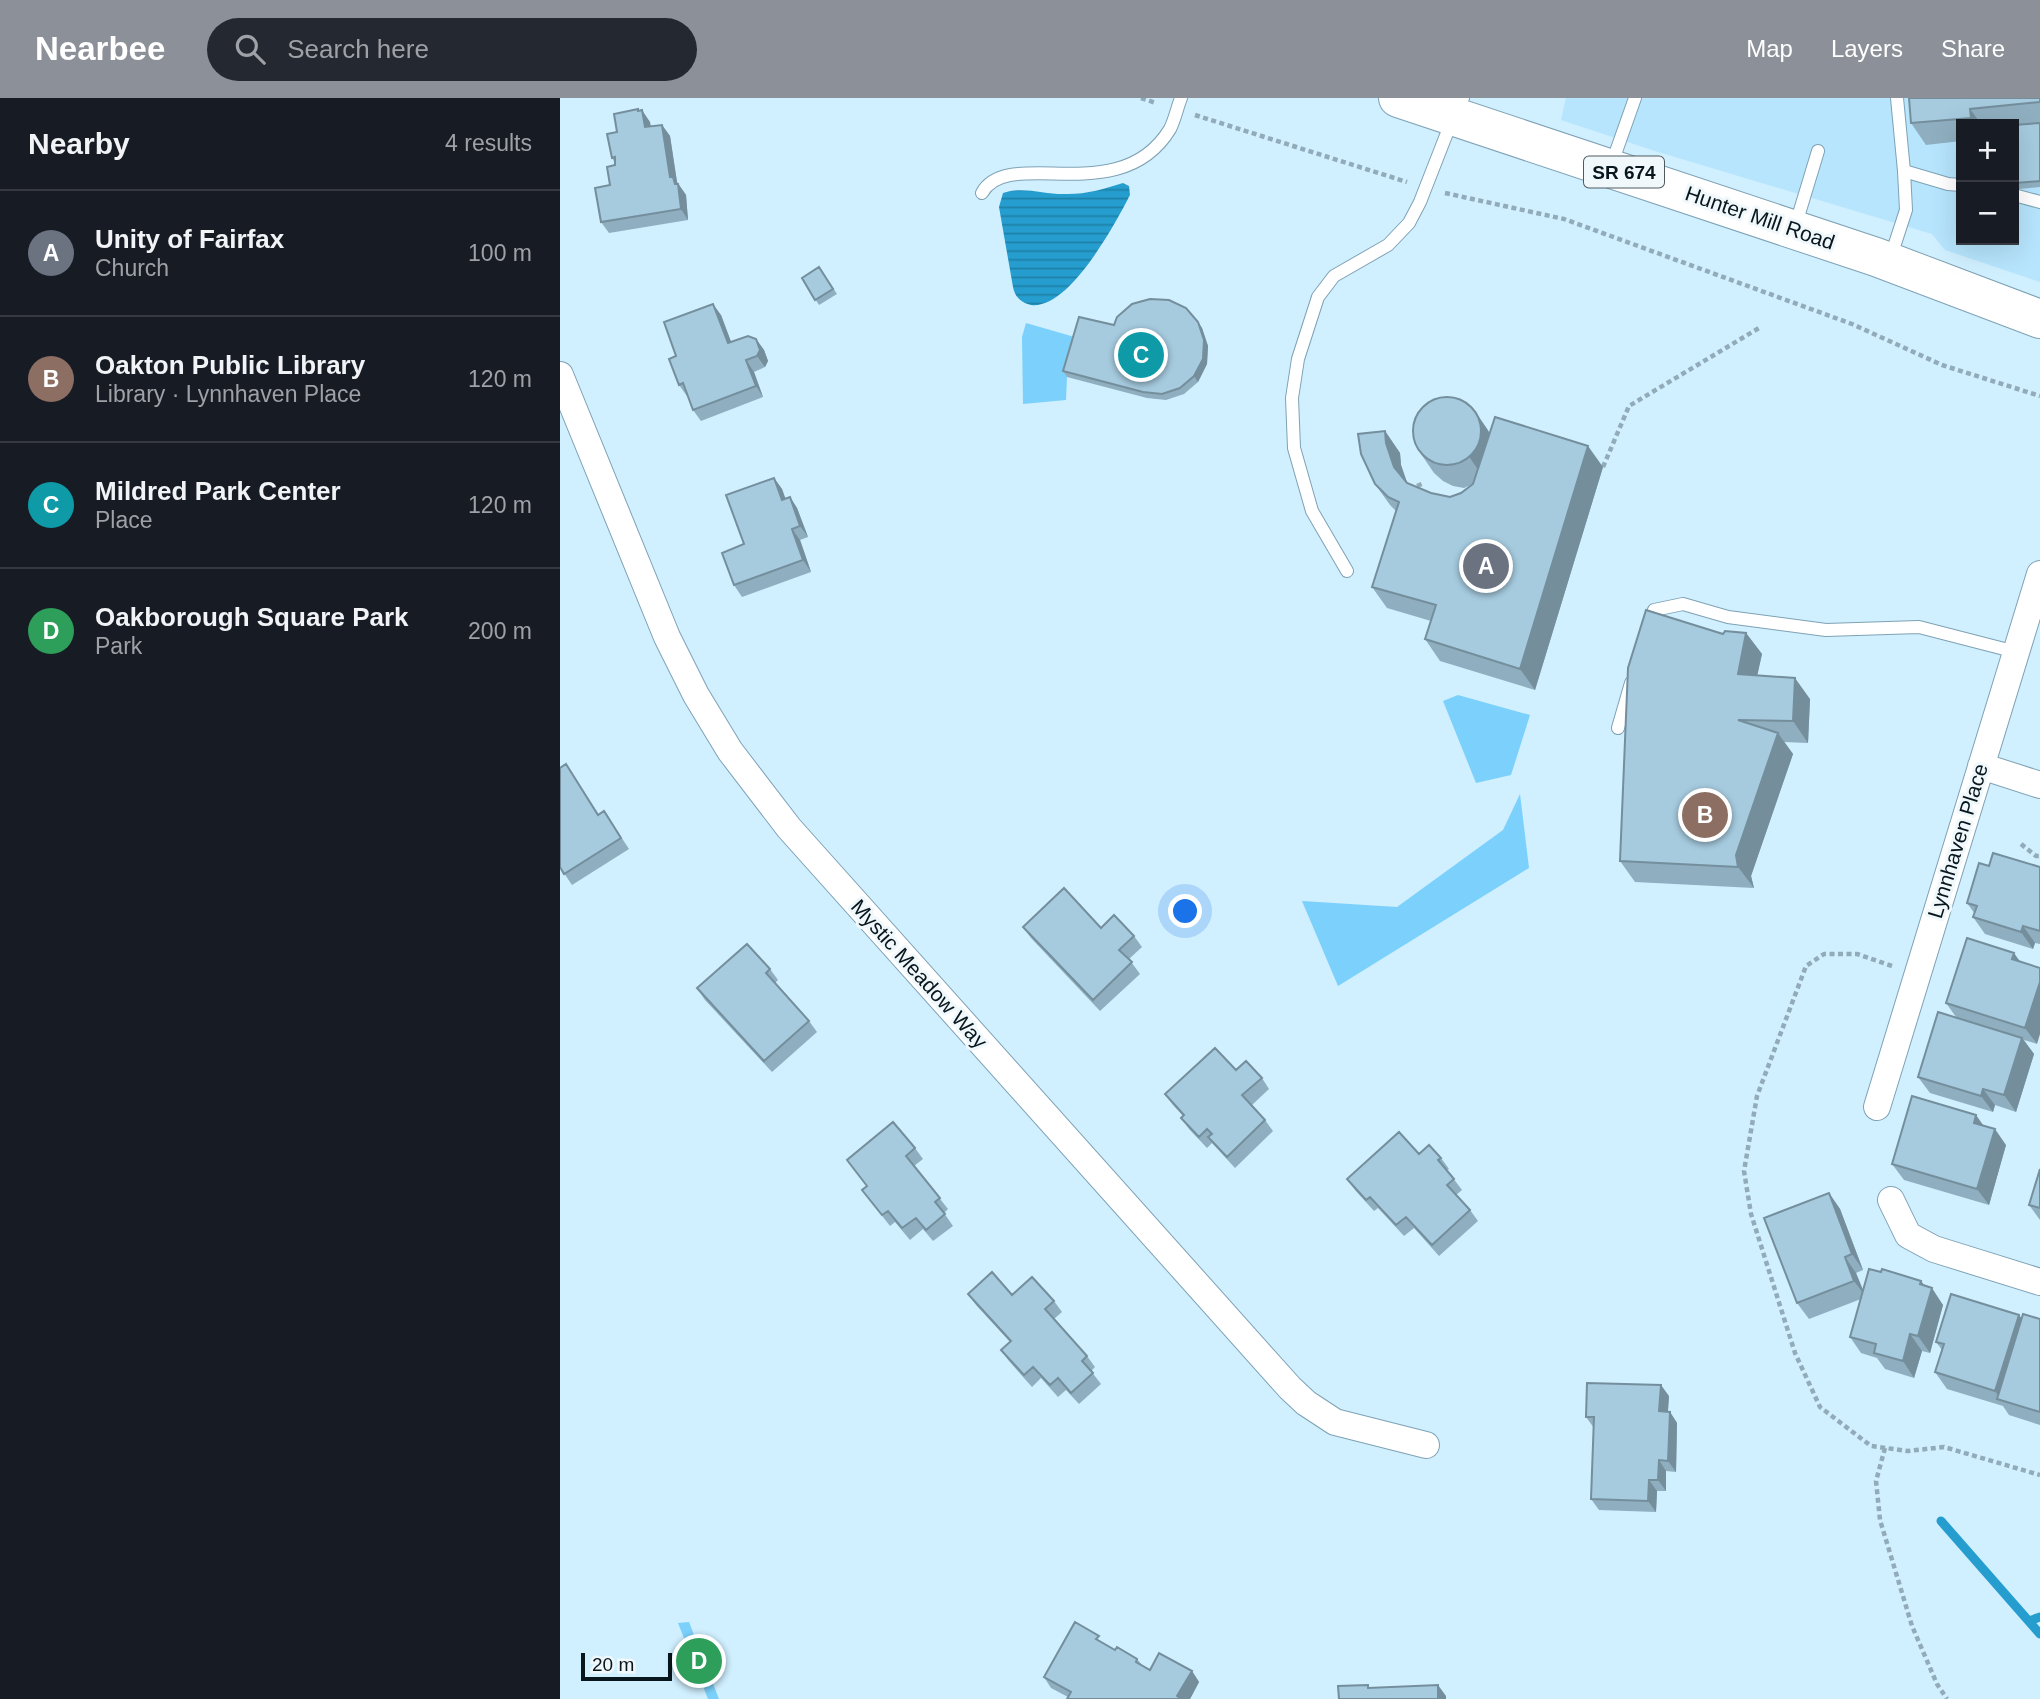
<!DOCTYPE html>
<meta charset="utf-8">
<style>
:root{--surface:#171b24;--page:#242831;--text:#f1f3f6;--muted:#9ea1a6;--line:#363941;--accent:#8c9099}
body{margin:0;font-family:Arial,sans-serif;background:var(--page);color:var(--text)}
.controls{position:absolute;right:21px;top:21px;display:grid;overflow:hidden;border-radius:0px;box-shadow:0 7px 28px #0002}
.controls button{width:63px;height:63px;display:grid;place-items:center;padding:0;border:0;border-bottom:2px solid var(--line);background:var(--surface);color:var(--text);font:35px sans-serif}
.scale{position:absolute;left:21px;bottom:18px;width:91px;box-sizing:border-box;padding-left:7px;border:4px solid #08161d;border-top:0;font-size:19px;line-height:24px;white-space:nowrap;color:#08161d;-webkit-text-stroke:5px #f0f8fc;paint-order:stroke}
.you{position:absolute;left:626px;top:814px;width:24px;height:24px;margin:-18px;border:5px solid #fff;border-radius:50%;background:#1a73e8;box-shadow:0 0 0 10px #1a73e833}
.badge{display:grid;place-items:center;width:46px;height:46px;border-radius:50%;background:var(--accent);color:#fff;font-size:23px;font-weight:700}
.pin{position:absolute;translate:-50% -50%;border:4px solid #fff;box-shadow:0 2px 7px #0006}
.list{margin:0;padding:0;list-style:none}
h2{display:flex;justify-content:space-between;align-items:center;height:91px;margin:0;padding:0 28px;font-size:30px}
h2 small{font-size:23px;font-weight:400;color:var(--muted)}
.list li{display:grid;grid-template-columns:46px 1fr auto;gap:21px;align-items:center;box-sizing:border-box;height:126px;padding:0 28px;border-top:2px solid var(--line)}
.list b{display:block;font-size:26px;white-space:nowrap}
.list p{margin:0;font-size:23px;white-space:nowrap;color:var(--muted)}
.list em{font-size:23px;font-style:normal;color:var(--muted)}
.icon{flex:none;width:38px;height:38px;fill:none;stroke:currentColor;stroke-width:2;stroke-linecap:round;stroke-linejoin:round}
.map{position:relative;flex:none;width:1480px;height:1601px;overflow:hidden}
header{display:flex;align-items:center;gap:42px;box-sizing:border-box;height:98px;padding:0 35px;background:var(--accent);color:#fff}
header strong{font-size:33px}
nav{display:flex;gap:38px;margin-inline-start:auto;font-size:24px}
.search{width:490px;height:63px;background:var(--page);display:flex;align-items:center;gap:18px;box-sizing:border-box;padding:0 24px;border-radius:38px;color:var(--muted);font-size:26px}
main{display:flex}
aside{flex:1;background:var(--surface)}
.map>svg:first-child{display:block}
.built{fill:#b6e5fd;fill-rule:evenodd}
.green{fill:#7bd1fb}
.water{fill:url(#water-rules)}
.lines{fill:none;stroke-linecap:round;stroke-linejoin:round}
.stream{stroke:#259ecf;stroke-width:9}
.service-casing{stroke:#7ea2b5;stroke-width:14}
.minor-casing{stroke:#7ea2b5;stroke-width:28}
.primary-casing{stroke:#7ea2b5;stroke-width:40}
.path{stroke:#92abb9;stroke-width:4.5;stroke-dasharray:5 3.5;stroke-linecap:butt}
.service{stroke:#fff;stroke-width:12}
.minor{stroke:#fff;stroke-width:26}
.primary{stroke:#fff;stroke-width:38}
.wall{fill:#8fafc0}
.shaded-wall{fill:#748e9c}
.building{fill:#a6cbdf;stroke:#748e9c;stroke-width:2}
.labels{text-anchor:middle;stroke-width:6;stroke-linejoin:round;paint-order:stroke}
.shield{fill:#f0f8fc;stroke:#4e5a60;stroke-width:2}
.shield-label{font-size:19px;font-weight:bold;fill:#08161d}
.street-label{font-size:21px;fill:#08161d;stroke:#f0f8fc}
</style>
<header>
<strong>Nearbee</strong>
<div class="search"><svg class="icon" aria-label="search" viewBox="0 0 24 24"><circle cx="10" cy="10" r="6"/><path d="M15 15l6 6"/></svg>Search here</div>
<nav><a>Map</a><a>Layers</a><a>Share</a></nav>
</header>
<main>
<aside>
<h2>Nearby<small>4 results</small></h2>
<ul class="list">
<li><span class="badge" style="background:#6b7280">A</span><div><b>Unity of Fairfax</b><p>Church</p></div><em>100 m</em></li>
<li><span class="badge" style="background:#8d6e63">B</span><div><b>Oakton Public Library</b><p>Library · Lynnhaven Place</p></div><em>120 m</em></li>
<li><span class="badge" style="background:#0f9aa8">C</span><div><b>Mildred Park Center</b><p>Place</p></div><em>120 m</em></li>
<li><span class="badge" style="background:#2e9e5b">D</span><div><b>Oakborough Square Park</b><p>Park</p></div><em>200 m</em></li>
</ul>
</aside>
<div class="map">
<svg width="1480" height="1601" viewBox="0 0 1480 1601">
<defs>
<pattern id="water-rules" width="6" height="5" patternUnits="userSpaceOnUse" patternTransform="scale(1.75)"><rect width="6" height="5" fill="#259ecf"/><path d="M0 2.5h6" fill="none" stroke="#1e80a7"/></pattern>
</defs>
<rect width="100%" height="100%" fill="#d0efff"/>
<path class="built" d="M1006 0H1480V184L1385 152 1372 136 1095 53 1001 22ZM1401 26H1454V142H1401Z"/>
<path class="green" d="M466 225 518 240 507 279 506 302 463 306 462 239Z
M898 597 970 617 951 677 916 685 883 603Z
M960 696 969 770 778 888 742 803 837 809 943 732Z
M129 1524 159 1601H148L118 1525Z"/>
<path class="water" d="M563 85 569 88 570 97C555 126 509 212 471 207 461 205 455 199 453 189L439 109 443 95C461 88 484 96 503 96 524 97 544 91 563 85Z"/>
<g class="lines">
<path class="stream" d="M1381 1423 1480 1536
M1469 1523 1480 1519"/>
<g class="service-casing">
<path id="service" d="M1337 0 1344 73 1388 86 1401 87
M1052 65 1075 0
M422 95C448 47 560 113 610 31 615 21 617 10 621 0
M1454 97 1480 104
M1235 129 1258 53
M1330 161 1346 112 1344 73
M787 473 752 413 734 350 732 300 738 261 758 199 774 178 828 147 849 125 860 104 894 17 903 0
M1088 528 1094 512 1123 506 1168 519 1266 532 1359 529 1456 554
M1058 630 1071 585"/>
</g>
<g class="minor-casing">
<path id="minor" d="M0 277 107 539 136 597 170 653 229 730 730 1290 746 1305 775 1324 866 1347
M1421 668 1480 687
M1317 1009 1480 476
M1331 1102 1348 1137 1374 1151 1480 1184"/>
</g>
<g class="primary-casing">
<path id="primary" d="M838 0 1316 159 1480 221"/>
</g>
<path class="path" d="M581 0 596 5
M635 17 847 84
M885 95 1004 121 1292 226 1382 267 1480 298
M1043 369 1069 308 1199 230
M857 388 864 385
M1461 746 1476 758H1480
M1332 868 1297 856H1264L1246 868 1197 998 1184 1073 1191 1116 1235 1255 1260 1309 1311 1348 1348 1353 1384 1349 1480 1377
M1325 1350 1316 1383 1320 1422 1352 1528 1377 1586 1387 1601"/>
<use href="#service" class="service"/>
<use href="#minor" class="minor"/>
<use href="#primary" class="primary"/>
</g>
<path class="wall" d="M1349 0H1480V89L1459 91 1455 85 1454 26H1401V43L1366 47 1351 25Z
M78 11 90 24 91 29 102 27 110 38 117 84 126 97 128 122 49 135 41 124 55 67V65L52 60Z
M259 169 277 196 259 207 242 180Z
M161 217 171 244 196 241 204 252 208 263 205 269 194 274 203 299 141 323 133 312 128 297 127 298 119 287 116 258Z
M638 224 642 230 648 248 647 266 638 284 624 296 606 302 587 300 507 279 503 273 554 227Z
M912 309 930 335 1043 369 975 592 880 563 865 541 871 523 827 510 812 489 836 413 830 407 815 386 825 333 840 355 841 367 847 385 871 395 890 399 901 395 913 386 904 390 893 388 883 383 874 375 859 353Z
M214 380 222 391 225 400 230 399 237 410 248 439 240 442 251 474 182 499 174 487 184 446Z
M1186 535 1202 556 1197 577 1250 601 1248 645 1224 644 1233 656 1191 778 1194 790 1075 784 1060 763 1163 536Z
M6 666 39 717 44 713 69 751 12 787 0 769Z
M1480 769V846L1475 845 1473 851 1425 836 1413 819 1415 816 1407 805Z
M463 829 541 830 574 838 582 849 569 861 580 876 540 913 471 840Z
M1407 840 1477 946 1464 942 1474 956 1456 1014 1435 1007 1433 1014 1370 995 1358 979 1396 919 1386 905Z
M210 871 218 882 215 885 249 923 257 934 212 974 145 902 137 890Z
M676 972 702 980 709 991 692 1007 705 1022 713 1033 675 1070 652 1045 647 1050 629 1031 621 1020 623 1018 613 1007 605 996Z
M1446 1047 1429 1107 1344 1082 1332 1066Z
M355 1050 363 1061 354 1068 388 1111 384 1115 393 1128 373 1143 363 1131 350 1142 335 1124 330 1128 302 1092 307 1088 287 1062Z
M859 1056 881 1060 889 1071 887 1072 902 1092 896 1097 910 1112 918 1123 879 1158 854 1130 844 1138 818 1110 814 1113 795 1092 787 1081Z
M1480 1071V1122L1469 1107Z
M1269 1095 1280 1111 1303 1172 1296 1175 1303 1193 1321 1174 1361 1183 1365 1188 1383 1207 1370 1255 1362 1253 1354 1280 1325 1271 1317 1260 1301 1255 1290 1239 1301 1201 1249 1221 1237 1205Z
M408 1196 452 1197 494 1203 502 1214 494 1221 527 1258 535 1269 531 1273 541 1286 519 1306 506 1292 498 1299 481 1280 472 1289 449 1263 441 1252 450 1244 416 1207Z
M1459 1217 1462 1221H1480V1327L1449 1317 1443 1308 1387 1291 1375 1274 1382 1252 1376 1244Z
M1109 1298 1108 1313 1110 1314 1117 1325 1116 1374 1106 1373V1393H1097L1096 1414 1039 1412 1031 1401 1034 1330 1026 1319Z
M545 1546 555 1552 577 1561 582 1567 590 1572 632 1573 639 1584 630 1601H507L508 1599 491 1590 484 1579Z"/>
<path class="shaded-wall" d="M78 11 83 18 82 12 90 24 92 41 85 29Z
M1410 11 1421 26H1415L1411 20Z
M102 27 110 38 117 84 126 97 128 122 121 111 110 79Z
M153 206 161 217 176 257 168 245Z
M638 224 642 230 648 248 647 266 638 284 634 278Z
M196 241 204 252 208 263 205 269 197 258Z
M186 262 194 274 203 299 196 288Z
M912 309 927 331 937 351 925 382 910 360Z
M825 333 840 355 841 367 849 390 834 369 826 345Z
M1028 348 1043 369 975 592 960 571Z
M214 380 222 391 230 413 222 402Z
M230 399 237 410 248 439 240 428Z
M232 431 240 442 251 474 243 462Z
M1186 535 1202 556 1193 597 1178 576Z
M1235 580 1250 601 1248 645 1233 623Z
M1218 635 1233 656 1191 778 1194 790 1178 769 1176 757Z
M1463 828 1475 845 1473 851 1461 834Z
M1454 855 1466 872 1452 861Z
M1480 884V936L1477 946 1465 930Z
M1462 940 1474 956 1456 1014 1444 997Z
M1423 991 1435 1007 1433 1014 1421 998Z
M1416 1017 1428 1034 1414 1025Z
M1435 1031 1446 1047 1429 1107 1417 1091Z
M1269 1095 1280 1111 1303 1172 1292 1156Z
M1285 1159 1296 1175 1306 1199 1294 1183Z
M1361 1183 1370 1196 1372 1190 1383 1207 1370 1255 1358 1238Z
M1459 1217 1471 1234 1441 1302 1435 1293Z
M1350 1236 1362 1253 1354 1280 1343 1263Z
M1101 1287 1109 1298 1107 1324 1099 1313Z
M1110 1314 1117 1325 1116 1374 1108 1363Z
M1099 1362 1106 1373V1393L1098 1382Z
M1089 1382 1097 1393 1096 1414 1088 1403Z
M632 1573 639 1584 630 1601H619L617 1598Z
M878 1587 886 1598V1601H878Z"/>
<path class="building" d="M1349 0H1480V4L1410 11 1411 20 1351 25Z
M78 11V13L82 12 85 29 102 27 110 79H113L115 86H118L121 111 41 124 35 90 50 87 47 69 55 67V59L52 60 47 36 57 34 54 16Z
M1480 25V83L1455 85 1454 27Z
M259 169 273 191 255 202 242 180Z
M590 201 609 202 626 210 638 224 644 242 643 261 634 278 620 290 602 296 583 294 503 273 519 219 554 227 557 219 572 206Z
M153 206 168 245 188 238 196 241 200 252 197 258 186 262 196 288 133 312 123 285 119 287 109 261 116 258 104 224Z
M853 333a34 34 0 1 1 68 0a34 34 0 1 1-68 0Z
M935 319 1028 348 960 571 865 541 876 507 812 489 839 404 828 399 815 386 801 356 798 336 825 333 826 345 834 369 847 385 871 395 890 399 901 395 913 386Z
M214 380 222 402 230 399 240 428 232 431 243 462 174 487 162 455 184 446 166 397Z
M1086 512 1163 536 1165 533 1186 535 1178 576 1235 580 1233 623 1178 622 1218 635 1176 757 1178 769 1060 763 1068 570Z
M6 666 38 717 44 713 61 740 4 776 0 769V670Z
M1433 755 1480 769V833L1463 828 1461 834 1413 819 1417 808 1407 805 1419 765 1429 768Z
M504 790 541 830 554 817 574 838 559 852 572 864 533 902 463 829Z
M1407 840 1454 855 1452 861 1480 870V884L1465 930 1386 905Z
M187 846 210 871 206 875 249 923 204 963 137 890Z
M1378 914 1462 940 1444 997 1423 991 1421 998 1358 979Z
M655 950 676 972 686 963 702 980 682 997 705 1022 667 1059 648 1039 652 1036 647 1031 639 1039 621 1020 624 1017 605 996Z
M1352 998 1416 1017 1414 1025 1435 1031 1417 1091 1332 1066Z
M333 1024 355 1050 346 1058 380 1100 375 1104 385 1116 366 1132 356 1120 342 1130 328 1113 322 1117 302 1092 307 1088 287 1062Z
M839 1034 859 1056 869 1047 881 1060 878 1062 894 1081 887 1087 910 1112 872 1147 846 1119 836 1127 810 1099 806 1102 787 1081Z
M1480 1071V1110L1469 1107Z
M1269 1095 1292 1156 1285 1159 1294 1183 1237 1205 1204 1120Z
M1309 1171 1321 1174 1322 1171 1361 1183 1360 1186 1372 1190 1358 1238 1350 1236 1343 1263 1314 1255 1316 1246 1290 1239Z
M432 1174 452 1197 472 1179 494 1203 485 1211 527 1258 522 1263 533 1275 511 1295 498 1280 490 1287 473 1269 464 1277 441 1252 451 1243 408 1196Z
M1391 1196 1459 1217 1435 1293 1375 1274 1384 1246 1376 1244Z
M1463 1216 1480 1221V1314L1437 1301Z
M1027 1285 1101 1287 1099 1313 1110 1314 1108 1363 1099 1362 1098 1382H1089L1088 1403 1031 1401 1034 1319H1026Z
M515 1524 539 1538 536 1541 555 1552 557 1549 577 1561 576 1564 590 1572 599 1555 632 1573 617 1598 622 1601H507L511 1594 484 1579Z
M808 1587V1590L878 1587V1601H779L778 1588Z"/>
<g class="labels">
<rect class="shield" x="1024" y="58.5" width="80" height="31" rx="5"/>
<g class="shield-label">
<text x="1064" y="81">SR 674</text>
</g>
<g class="street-label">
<text transform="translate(1200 120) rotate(19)" y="7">Hunter Mill Road</text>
<text transform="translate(1398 743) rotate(-73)" y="7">Lynnhaven Place</text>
<text transform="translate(359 876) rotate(48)" y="7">Mystic Meadow Way</text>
</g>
</g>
</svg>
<div class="controls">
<button>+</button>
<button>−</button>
</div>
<div class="scale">20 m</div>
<div class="you"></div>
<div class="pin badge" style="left:926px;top:468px;background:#6b7280">A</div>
<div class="pin badge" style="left:1145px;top:717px;background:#8d6e63">B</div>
<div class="pin badge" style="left:581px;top:257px;background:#0f9aa8">C</div>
<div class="pin badge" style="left:139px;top:1563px;background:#2e9e5b">D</div>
</div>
</main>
